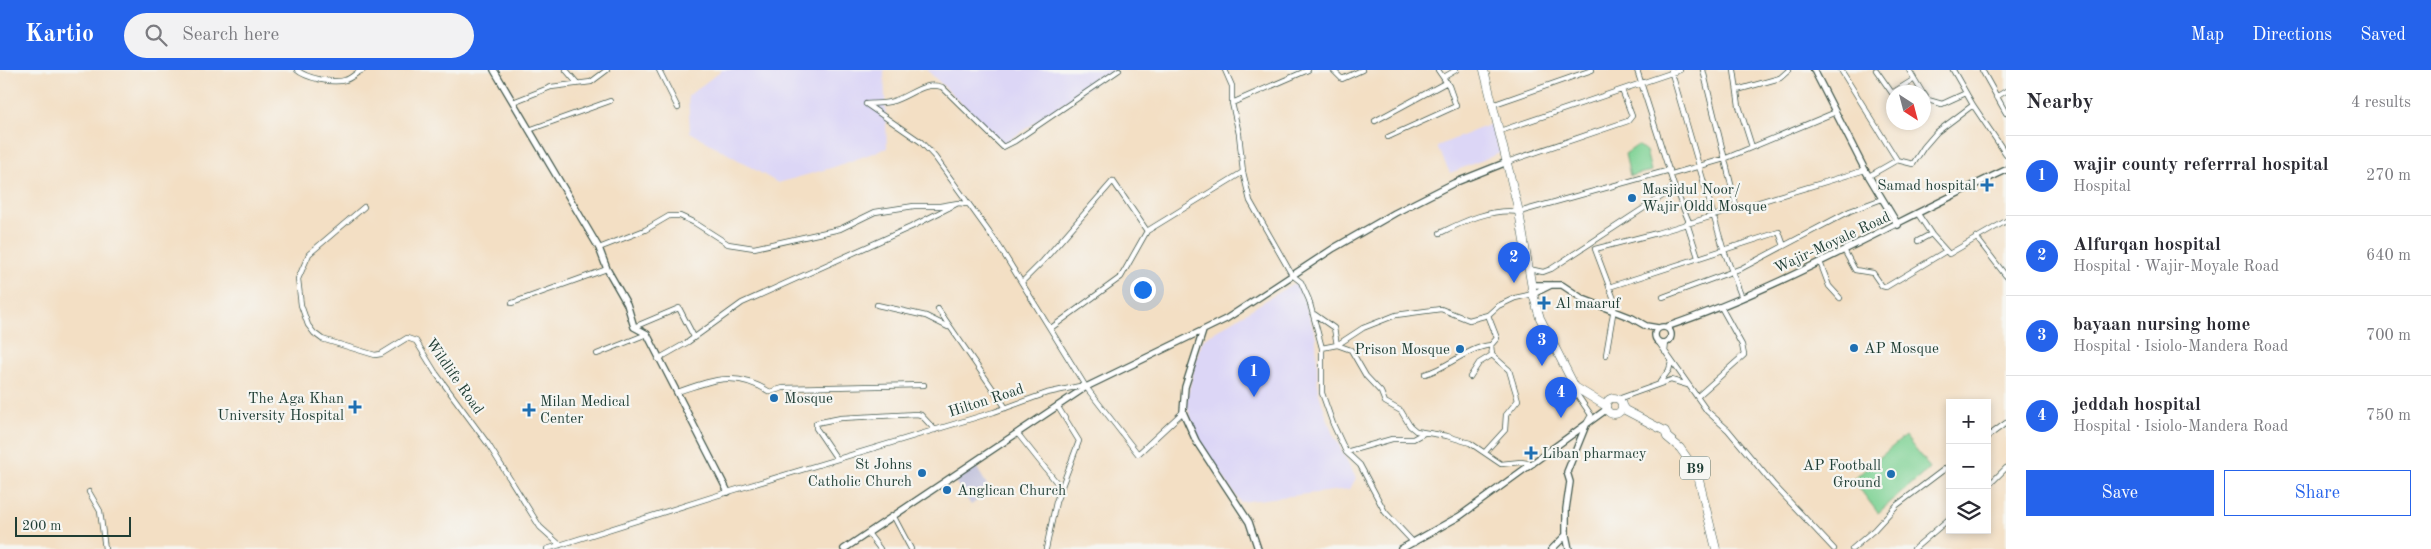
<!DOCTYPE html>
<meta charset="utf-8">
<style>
:root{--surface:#fff;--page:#f2f2f3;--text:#2b2b33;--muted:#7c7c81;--line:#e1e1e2;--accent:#2563eb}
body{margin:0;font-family:"Old Standard TT",serif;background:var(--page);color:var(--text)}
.controls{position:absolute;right:15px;bottom:15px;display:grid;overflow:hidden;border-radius:0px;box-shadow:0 2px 8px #0003}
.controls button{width:45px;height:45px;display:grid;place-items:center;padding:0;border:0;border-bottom:1px solid var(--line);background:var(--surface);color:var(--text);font:25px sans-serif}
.compass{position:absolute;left:1886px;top:15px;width:45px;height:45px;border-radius:50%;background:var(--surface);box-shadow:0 2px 8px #0003;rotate:144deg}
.scale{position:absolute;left:15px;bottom:12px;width:116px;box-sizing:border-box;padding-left:5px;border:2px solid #1f3d34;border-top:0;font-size:14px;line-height:18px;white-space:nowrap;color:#1f3d34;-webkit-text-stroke:4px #f6f6f2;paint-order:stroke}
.you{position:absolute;left:1142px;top:219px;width:18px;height:18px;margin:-12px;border:4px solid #fff;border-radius:50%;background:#1a73e8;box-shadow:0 0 0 8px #1a73e833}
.badge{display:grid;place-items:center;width:32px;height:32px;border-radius:50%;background:var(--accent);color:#fff;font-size:16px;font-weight:700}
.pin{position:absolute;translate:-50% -41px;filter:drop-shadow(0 1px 2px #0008)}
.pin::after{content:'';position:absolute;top:26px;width:18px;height:15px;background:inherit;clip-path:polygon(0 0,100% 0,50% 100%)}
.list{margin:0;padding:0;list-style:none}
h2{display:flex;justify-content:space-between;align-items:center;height:65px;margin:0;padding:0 20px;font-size:21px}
h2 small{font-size:16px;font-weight:400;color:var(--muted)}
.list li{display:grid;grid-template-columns:32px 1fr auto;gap:15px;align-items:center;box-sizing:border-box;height:80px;padding:0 20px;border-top:1px solid var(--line)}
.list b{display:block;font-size:19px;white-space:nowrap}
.list p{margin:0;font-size:16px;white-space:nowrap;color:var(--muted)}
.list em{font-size:16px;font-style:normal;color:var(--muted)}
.actions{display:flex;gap:10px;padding:15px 20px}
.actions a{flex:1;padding:11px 0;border:1px solid var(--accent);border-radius:0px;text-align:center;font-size:18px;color:var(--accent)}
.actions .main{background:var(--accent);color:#fff}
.icon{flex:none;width:28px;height:28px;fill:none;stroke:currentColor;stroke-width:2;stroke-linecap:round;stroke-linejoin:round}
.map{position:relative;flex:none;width:2006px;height:479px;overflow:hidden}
header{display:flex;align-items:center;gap:30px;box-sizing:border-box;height:70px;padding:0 25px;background:var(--accent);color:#fff}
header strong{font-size:24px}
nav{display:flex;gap:28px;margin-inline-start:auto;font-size:18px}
.search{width:350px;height:45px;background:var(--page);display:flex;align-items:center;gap:12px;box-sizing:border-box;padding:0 18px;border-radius:28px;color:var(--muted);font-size:19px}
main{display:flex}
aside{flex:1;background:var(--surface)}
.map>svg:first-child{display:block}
.built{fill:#dcd6f6}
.industrial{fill:#c2c2dc}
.green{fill:#7fd294;stroke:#4f8864}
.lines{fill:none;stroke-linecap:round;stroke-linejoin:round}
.street-casing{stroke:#3f554a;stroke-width:6}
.secondary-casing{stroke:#3f554a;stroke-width:8}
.highway-casing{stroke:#3f554a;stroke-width:9}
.street{stroke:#fff;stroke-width:4.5}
.secondary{stroke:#fff;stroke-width:5.5}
.highway{stroke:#fff;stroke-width:8}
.poi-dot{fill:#1f6fb2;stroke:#f6f6f2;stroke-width:2}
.labels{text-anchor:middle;stroke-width:4.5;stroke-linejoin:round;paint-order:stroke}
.shield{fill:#f6f6f2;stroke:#60746d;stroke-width:1}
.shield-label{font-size:14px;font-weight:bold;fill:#1f3d34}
.poi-label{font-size:15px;fill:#1f3d34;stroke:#f6f6f2;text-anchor:start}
.street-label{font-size:15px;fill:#1f3d34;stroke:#f6f6f2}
</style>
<header>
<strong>Kartio</strong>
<div class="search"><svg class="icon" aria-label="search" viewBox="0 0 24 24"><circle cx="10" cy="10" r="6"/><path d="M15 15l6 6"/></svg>Search here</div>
<nav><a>Map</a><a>Directions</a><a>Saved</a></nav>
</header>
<main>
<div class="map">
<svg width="2006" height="479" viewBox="0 0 2006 479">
<rect width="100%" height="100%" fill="#f6f6f2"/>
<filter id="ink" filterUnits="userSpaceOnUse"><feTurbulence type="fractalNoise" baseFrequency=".02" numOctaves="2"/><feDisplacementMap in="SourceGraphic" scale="10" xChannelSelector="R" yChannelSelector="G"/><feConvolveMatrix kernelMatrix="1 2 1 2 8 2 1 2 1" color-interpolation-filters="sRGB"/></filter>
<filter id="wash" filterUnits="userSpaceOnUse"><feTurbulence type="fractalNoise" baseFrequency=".0096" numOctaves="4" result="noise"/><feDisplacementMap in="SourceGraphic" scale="20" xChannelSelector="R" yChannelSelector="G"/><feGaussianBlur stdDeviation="1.12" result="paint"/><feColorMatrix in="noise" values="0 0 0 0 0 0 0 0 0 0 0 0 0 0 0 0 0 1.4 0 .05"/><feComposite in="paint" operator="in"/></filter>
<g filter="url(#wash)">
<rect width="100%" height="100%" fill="#f3dfc4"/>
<path class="built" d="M722 0H884L887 78 834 97 778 113 690 62 688 26Z
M927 0H1114L1003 74Z
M1491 54 1500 83 1450 103 1437 76Z
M1292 214 1299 215 1316 267 1318 321 1332 362 1356 408 1350 419 1240 432 1197 367 1186 333 1195 294 1202 270Z"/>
<path class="industrial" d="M976 396 987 415 984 417 988 423 971 435 954 410Z"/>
<path class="green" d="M1638 75 1646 81 1651 101 1630 106 1625 84Z
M1905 366 1930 398 1878 443 1853 410Z"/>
</g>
<g filter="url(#ink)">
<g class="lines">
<g class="street-casing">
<path id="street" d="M297 0C306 8 333 14 345 10 351 9 356 2 363 0
M566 0 577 13
M659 0 678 38
M1225 0 1232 16V33
M1308 0 1232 33 1239 64 1243 102 1250 131 1292 205 1301 212 1309 230 1322 278V323L1333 354 1346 382 1360 395 1385 442 1414 473
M1333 0 1342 9 1362 0
M1671 0 1723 178 1742 228
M1703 0 1737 139
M1734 0 1739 36 1752 77
M1841 0 1897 90
M1876 0 1892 23 1913 10
M1909 0 1922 22
M1953 0 1973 35 2006 84
M1982 0 2006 43
M1444 7 1456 0
M1737 20 1780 8 1789 0
M1924 24 1928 30 1942 34 1966 23
M1996 27 2006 21
M513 32 551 17 591 12 607 0
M866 34 921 72 935 87 999 176 1086 317 1138 384 1183 342
M866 34C874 33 885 34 893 31 910 26 924 11 942 17L1003 77 1015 71 1119 0
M1492 35 1592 0
M1375 51 1447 12
M529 60 610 31
M1500 61 1680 0
M1388 67 1456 36 1449 16 1438 0
M1507 92 1628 51 1632 46 1622 20
M1672 104 1724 89 1836 42
M1869 106 1897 90 1913 94 1924 77 1937 62 1973 35
M1674 116 1689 152
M364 137 309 184 298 209 301 235 308 255 314 263 322 269 375 285 381 284 407 268 416 271 435 302 488 374 540 457 560 475
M1918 144 1932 165 1949 184 2006 151
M1687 153 1698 187
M1440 163C1464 151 1492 138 1519 142L1670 100
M1976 167 2006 206
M1918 171 1931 164
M599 178 645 160 669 146H680L695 153 728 174 754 178 840 159 875 142 914 136H940L958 133
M1595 179 1657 163 1865 100
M1595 179 1615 232 1606 285
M1844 180 1855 200 1873 203 1882 216 1886 217 1946 181
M1820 192 1829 216 1840 228
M1529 199 1543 202 1551 199 1667 123 1674 116 1637 0
M1022 212 1043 191 1113 111 1147 161
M1609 217 1779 162 1784 176
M1663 227 1742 198 1850 141 1882 129
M512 233 607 199
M877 235 926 246 948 257
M938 239 1006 338
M1314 244 1334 258 1337 275 1351 280 1366 306 1381 322 1385 332 1401 341 1410 356 1416 361 1447 366 1470 373 1501 394 1521 392 1533 394
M634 257 679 238 694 267
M1051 258 1121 207 1147 161 1243 102
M1657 270 1707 341 1728 360 1773 414 1834 479
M1322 278 1337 275 1363 258 1396 245 1441 239 1469 250 1488 245 1498 236 1515 228 1533 224
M1665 282 1666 272
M597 284 647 264
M658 289 688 272 742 233 911 157 958 133 967 134
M1425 304C1448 298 1466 278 1491 275
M1470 307 1479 293 1492 285
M1660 312 1669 300 1671 292
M1578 321 1576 323 1591 345 1587 352
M677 322C713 310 735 300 770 322L783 318 924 315
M1698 326 1744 285 1742 275 1721 237
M1618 329 1671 310 1688 315
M1018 364 1061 418
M1987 367 2006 353
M1346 382 1392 369H1413L1424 363
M1485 382 1505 360 1506 345 1518 330 1509 300 1492 285 1491 275 1497 268 1488 245
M837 389 816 358V353L841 348 917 344 921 345 935 360
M1987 417 2006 398
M89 422 100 441 105 479
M894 447 911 479
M868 463 880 479
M547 479 728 422 994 342 1047 323 1080 316 1086 317
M1046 479 1056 432 1079 371 1058 337
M1852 479 1874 460 1897 435 1950 395
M1914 479 1950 448"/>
</g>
<g class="secondary-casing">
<path id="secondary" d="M494 0 599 178 607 199 627 234 634 257 647 264 728 422
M1814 0 1865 100 1898 155
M1532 215H1562L1583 229 1632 248 1646 256 1658 258
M1533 224 1551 215
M1655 265a8 8 0 1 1 16 0a8 8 0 1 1-16 0Z
M1666 257C1785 217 1893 152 2006 100
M1203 261 1185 317 1183 342 1196 371 1249 452 1258 479
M1566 465 1569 479
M844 479 1086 317 1226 249 1334 178 1395 143 1454 113 1507 92
M1401 479 1460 446 1607 339
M1552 479 1566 465V439L1570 412 1567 402 1586 355"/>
</g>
<g class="highway-casing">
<path id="highway" d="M1484 0 1519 142 1533 224 1540 248 1575 317 1606 336
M1606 336a8 8 0 1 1 16 0a8 8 0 1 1-16 0Z
M1622 336 1625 340 1665 361 1667 367 1680 378 1697 402 1716 479"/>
</g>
<use href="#street" class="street"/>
<use href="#secondary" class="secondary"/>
<use href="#highway" class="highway"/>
</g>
</g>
<g class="poi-dot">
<path d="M1984.5 107.5h5v5h5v5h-5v5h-5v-5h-5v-5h5z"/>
<circle cx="1632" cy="128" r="5"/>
<path d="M1541.5 225.5h5v5h5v5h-5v5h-5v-5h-5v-5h5z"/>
<circle cx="1854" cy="278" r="5"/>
<circle cx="1460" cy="279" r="5"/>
<circle cx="774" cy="328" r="5"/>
<path d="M352.5 329.5h5v5h5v5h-5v5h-5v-5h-5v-5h5z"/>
<path d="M526.5 332.5h5v5h5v5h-5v5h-5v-5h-5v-5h5z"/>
<path d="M1528.5 375.5h5v5h5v5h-5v5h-5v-5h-5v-5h5z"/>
<circle cx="922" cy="403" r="5"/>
<circle cx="1891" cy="404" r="5"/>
<circle cx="947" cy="420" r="5"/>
</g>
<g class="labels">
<rect class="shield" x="1680" y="386.5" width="30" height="23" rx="4"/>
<g class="shield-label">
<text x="1695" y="403">B9</text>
</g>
<g class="poi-label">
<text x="1976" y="120" text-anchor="end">Samad hospital</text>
<text x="1642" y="124">Masjidul Noor/<tspan x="1642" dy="17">Wajir Oldd Mosque</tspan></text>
<text x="1555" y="238">Al maaruf</text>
<text x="1864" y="283">AP Mosque</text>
<text x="1450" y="284" text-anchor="end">Prison Mosque</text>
<text x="344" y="333" text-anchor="end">The Aga Khan<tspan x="344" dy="17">University Hospital</tspan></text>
<text x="784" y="333">Mosque</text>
<text x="540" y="336">Milan Medical<tspan x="540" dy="17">Center</tspan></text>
<text x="1542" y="388">Liban pharmacy</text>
<text x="912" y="399" text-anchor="end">St Johns<tspan x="912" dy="17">Catholic Church</tspan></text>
<text x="1881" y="400" text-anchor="end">AP Football<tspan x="1881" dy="17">Ground</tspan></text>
<text x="957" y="425">Anglican Church</text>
</g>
<g class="street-label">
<text transform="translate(1832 172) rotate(-25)" y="5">Wajir-Moyale Road</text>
<text transform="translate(455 306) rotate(55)" y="5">Wildlife Road</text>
<text transform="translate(986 330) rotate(-18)" y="5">Hilton Road</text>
</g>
</g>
</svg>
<div class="controls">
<button>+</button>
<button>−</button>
<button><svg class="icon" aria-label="layers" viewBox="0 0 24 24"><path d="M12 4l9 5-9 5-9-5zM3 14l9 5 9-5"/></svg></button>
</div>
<svg class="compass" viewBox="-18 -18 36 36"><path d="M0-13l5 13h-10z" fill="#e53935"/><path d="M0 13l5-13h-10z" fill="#7c7c81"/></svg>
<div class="scale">200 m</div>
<div class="you"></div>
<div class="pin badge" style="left:1254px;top:327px">1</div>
<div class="pin badge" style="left:1514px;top:213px">2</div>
<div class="pin badge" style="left:1542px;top:296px">3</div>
<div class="pin badge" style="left:1561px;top:348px">4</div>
</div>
<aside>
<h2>Nearby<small>4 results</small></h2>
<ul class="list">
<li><span class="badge">1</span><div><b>wajir county referrral hospital</b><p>Hospital</p></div><em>270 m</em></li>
<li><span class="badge">2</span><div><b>Alfurqan hospital</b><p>Hospital · Wajir-Moyale Road</p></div><em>640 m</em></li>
<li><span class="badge">3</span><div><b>bayaan nursing home</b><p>Hospital · Isiolo-Mandera Road</p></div><em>700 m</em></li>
<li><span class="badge">4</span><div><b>jeddah hospital</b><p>Hospital · Isiolo-Mandera Road</p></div><em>750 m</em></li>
</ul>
<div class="actions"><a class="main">Save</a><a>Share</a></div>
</aside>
</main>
